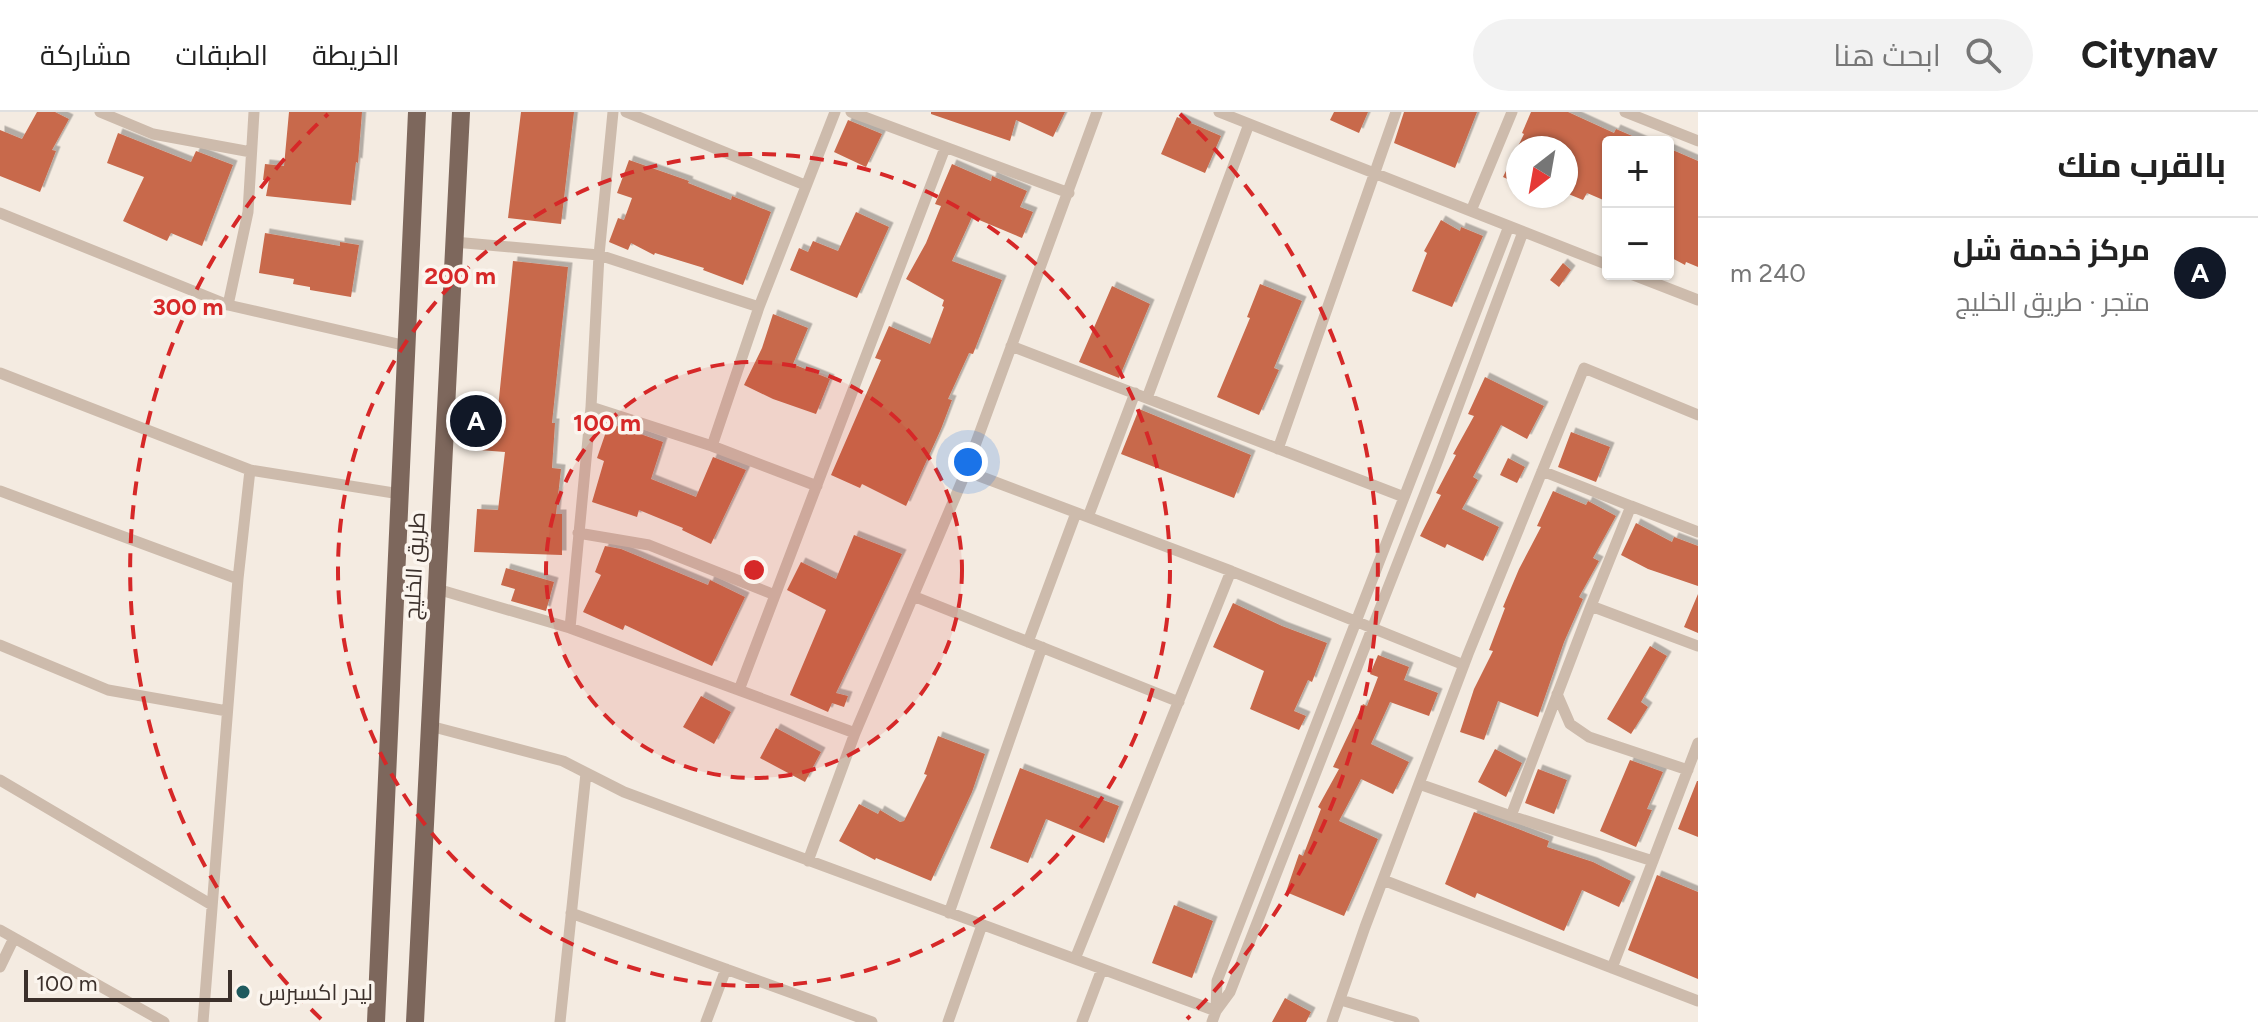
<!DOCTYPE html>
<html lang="ar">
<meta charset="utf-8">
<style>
:root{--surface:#fff;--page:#f2f2f2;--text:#222;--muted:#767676;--line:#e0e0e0;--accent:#111827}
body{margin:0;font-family:Figtree,Cairo,sans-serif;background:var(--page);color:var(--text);direction:rtl}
.controls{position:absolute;right:24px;top:24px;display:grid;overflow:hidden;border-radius:8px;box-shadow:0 2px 6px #0004}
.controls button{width:72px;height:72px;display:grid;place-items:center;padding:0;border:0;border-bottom:2px solid var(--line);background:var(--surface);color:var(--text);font:40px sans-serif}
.compass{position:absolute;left:1506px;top:24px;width:72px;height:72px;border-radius:50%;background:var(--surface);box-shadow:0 2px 6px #0004;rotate:211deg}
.scale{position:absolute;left:24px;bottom:20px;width:208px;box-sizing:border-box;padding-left:8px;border:4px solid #3b302b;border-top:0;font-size:22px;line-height:28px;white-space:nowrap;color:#3b302b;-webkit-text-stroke:6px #fbf5ee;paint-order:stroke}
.you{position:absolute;left:968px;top:350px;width:28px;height:28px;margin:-20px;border:6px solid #fff;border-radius:50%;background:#1a73e8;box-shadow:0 0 0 12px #1a73e833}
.badge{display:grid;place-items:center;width:52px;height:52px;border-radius:50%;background:var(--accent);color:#fff;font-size:26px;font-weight:700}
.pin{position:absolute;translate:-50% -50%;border:4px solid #fff;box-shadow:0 2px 8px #0006}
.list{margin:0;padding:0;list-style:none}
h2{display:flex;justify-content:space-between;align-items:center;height:104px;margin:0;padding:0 32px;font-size:34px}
h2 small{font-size:26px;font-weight:400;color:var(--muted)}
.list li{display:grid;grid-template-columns:52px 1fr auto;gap:24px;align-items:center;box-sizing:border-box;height:112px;padding:0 32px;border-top:2px solid var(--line)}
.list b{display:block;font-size:30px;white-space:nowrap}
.list p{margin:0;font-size:26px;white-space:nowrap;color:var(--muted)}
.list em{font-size:26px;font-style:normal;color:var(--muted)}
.icon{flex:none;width:44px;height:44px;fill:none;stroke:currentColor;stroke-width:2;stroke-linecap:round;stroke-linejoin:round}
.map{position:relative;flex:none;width:1698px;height:910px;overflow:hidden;direction:ltr}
header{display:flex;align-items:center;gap:48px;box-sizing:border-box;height:112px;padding:0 40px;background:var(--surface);border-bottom:2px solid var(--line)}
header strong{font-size:38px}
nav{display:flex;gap:44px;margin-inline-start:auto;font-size:28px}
.search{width:560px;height:72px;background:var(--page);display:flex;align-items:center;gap:20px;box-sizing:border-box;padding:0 28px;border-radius:44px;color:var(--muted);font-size:30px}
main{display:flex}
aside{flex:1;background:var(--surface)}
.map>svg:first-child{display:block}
.building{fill:#c8694b;filter:url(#shadow)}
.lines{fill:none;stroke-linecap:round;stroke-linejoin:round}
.minor{stroke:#cdbbac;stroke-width:11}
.primary{stroke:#7d675c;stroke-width:18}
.ring{fill:none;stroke:#d62828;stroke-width:4;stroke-dasharray:14 10}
.poi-dot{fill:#1f5a5e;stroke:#fbf5ee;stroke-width:3}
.labels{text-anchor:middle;stroke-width:7;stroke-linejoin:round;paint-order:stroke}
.street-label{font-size:22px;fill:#3b302b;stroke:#fbf5ee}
.poi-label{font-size:22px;fill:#3b302b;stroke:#fbf5ee;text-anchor:start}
.centre{fill:#d62828;stroke:#fbf5ee;stroke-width:4}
.ring-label{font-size:24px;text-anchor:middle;font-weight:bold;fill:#d62828;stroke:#fbf5ee;stroke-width:7;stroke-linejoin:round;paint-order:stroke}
</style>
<header>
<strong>Citynav</strong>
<div class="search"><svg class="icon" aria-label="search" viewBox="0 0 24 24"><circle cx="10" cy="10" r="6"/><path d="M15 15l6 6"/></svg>ابحث هنا</div>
<nav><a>الخريطة</a><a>الطبقات</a><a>مشاركة</a></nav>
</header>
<main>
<aside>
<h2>بالقرب منك<small></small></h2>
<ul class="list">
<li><span class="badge">A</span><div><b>مركز خدمة شل</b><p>متجر · طريق الخليج</p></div><em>240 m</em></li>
</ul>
</aside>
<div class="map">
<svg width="1698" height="910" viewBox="0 0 1698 910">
<defs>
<filter id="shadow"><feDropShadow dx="4.5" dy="-4.5" stdDeviation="0" flood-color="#0004"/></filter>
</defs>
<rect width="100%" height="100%" fill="#f4ebe1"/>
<path class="building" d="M37 0H55L69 7 52 38 56 39 40 80 0 64V18L22 27Z
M289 0H362L358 51 356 50 351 93 266 84 269 68H263L265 52 284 54Z
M521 0H574L561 112 508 106Z
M931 0H1065L1053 25 1016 8 1010 29 931 2Z
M1334 0H1368L1359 21 1330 8Z
M1404 0H1477L1455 56 1394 31Z
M1531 0H1568L1614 21 1616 17 1646 30H1608V90L1587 81 1583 88 1566 81V36H1518V72L1503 65 1524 22 1522 21Z
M1177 5 1221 24 1205 61 1161 42Z
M848 8 882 22 866 55 834 40Z
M118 21 191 50 196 39 233 53 202 134 171 121 167 129 123 109 144 65 107 51Z
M1668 36 1698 49V155L1686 150 1685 153 1668 144Z
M629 48 689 69 688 71 731 88 732 84 771 100 743 173 703 158 704 156 655 141 654 143 631 131 628 138 609 130 618 106 624 108 632 86 617 81Z
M952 52 991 69 992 64 1027 79 1020 95 1033 100 1022 126 972 105 952 149 1002 168 973 242 969 241 948 287 952 288 941 317 906 394 862 372 860 376 831 363 881 248 875 246 889 214 930 232 944 195 942 194 944 188 906 167 926 131 941 94 935 92Z
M856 100 889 115 857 186 790 158 799 136 808 140 813 129 838 139Z
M1441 108 1460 119 1461 115 1483 124 1452 195 1412 179 1427 141 1424 139Z
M265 121 340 134V130L359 133 351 185 310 178V175L293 172 294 167 259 161Z
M513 149 568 155 552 311H555L552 356 561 357 556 402H562V443L474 440 477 397 498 398 505 340 466 337 469 304 497 306Z
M1563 151 1571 158 1559 175 1550 168Z
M1260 172 1302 189 1274 256 1279 258 1259 303 1217 285 1250 206 1247 205Z
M1112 174 1150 192 1119 266 1079 250Z
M773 202 808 216 793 252 830 267 816 302 773 287 744 273 762 236Z
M1485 265 1544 294 1527 327 1501 313 1473 365 1478 368 1462 397 1499 415 1483 449 1447 432 1445 436 1420 424 1441 383 1436 381 1456 343 1453 342 1474 304 1468 302Z
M1139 297 1251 343 1234 386 1121 342Z
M609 311 663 330 651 367 696 385 713 345 746 358 711 432 682 418 683 416 639 398 637 405 592 390 604 349 597 346Z
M1571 320 1610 335 1596 370 1558 355Z
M1508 346 1525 355 1517 371 1500 363Z
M1553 379 1586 393 1588 389 1616 404 1593 446 1599 449 1579 485 1583 487 1564 530 1538 605 1498 589 1484 628 1460 620 1474 577 1493 539 1489 538 1505 496 1503 495 1519 457 1541 415 1537 414Z
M1636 411 1672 430 1674 425 1698 434V474L1648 457 1621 443Z
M854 423 902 442 836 581 848 584 844 595 832 591 828 600 790 583 826 498 787 478 801 450 836 467Z
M605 434 621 437 708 473 710 468 745 485 712 554 625 513 623 518 583 500 601 463 595 460Z
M506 456 554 470 546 499 511 489 515 477 501 473Z
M1698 482V521L1684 515Z
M1233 491 1282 514 1327 531 1312 570 1308 568 1294 599 1306 604 1299 618 1250 597 1264 559 1213 535Z
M1650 534 1667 544 1641 590 1648 595 1631 622 1607 607Z
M1378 543 1409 555 1404 568 1438 581 1429 604 1390 590 1371 632 1409 650 1393 682 1361 667 1339 709 1378 727 1344 804 1286 780 1299 742 1303 744 1321 697 1318 695 1339 657 1333 655 1363 592 1367 594 1378 565 1370 562Z
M701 584 731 600 714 632 683 615Z
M776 616 821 640 805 670 760 646Z
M938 624 985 642 972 680 931 769 876 746 875 748 839 729 859 692 878 702 880 698 900 710 904 709 927 663 924 662Z
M1495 637 1522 651 1506 685 1478 670Z
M1630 648 1663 660 1647 697 1652 698 1636 735 1600 719Z
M1020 656 1119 694 1104 731 1046 707 1028 751 990 736Z
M1538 657 1567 668 1554 702 1525 691Z
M1697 669H1698V725L1678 717Z
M1474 700 1549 729 1547 735 1593 750 1631 769 1619 795 1582 778 1564 819 1477 781 1475 786 1445 772Z
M1657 763 1698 780V867L1628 838Z
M1174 793 1213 809 1192 866 1152 851Z
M1285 886 1311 900 1306 910H1272Z"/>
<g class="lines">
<path class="minor" d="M100 0 153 22 251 40
M626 0 805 73
M851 0 1069 81
M1219 0 1608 153
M1625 0 1698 29
M1471 99 1512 0
M0 101 228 193 407 234
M454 130 599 143 759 195
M1631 162 1698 188
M228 193 248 100 254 0
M1011 234 1404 385
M0 261 250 358 400 382
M1147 286 1249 12
M591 295 712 334 817 374
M712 334 759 195 835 0
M1278 337 1396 0
M966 359 1231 459 1075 847
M1542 359 1631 394
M0 379 238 467
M1088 405 1135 281
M578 421 649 433 775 483
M1231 459 1464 553
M437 477 570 516 855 621
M913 484 1179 590
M1591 494 1631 394 1698 420
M570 516 591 295 599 143 613 0
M1028 530 1076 401
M0 533 108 578 227 599
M739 578 945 36
M1557 582 1570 612 1589 625 1688 658
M430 614 563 649 624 680 1216 899
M0 668 212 793
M1419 672 1511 704
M808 749 855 621 962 369 1097 0
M1653 749 1511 704 1591 494 1698 534
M1383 768 1698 889
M571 801 872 910
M949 801 1042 535
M0 818 164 910
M0 855 14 826
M1612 856 1698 631
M1341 888 1414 910
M1216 898 1217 869 1509 114
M203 910 238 467 250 358
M560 910 586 661
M706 910 726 857
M948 910 982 813
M1082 910 1102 857
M1212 910 1216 899 1230 880 1438 348 1523 120
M1332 910 1365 815 1468 542 1584 256 1698 303"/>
<path class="primary" d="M376 910 417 0
M415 910 461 0"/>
</g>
<circle cx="754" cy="458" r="208" fill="#d62828" fill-opacity=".12"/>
<g class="ring">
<circle cx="754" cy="458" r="208"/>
<circle cx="754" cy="458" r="416"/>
<path d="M321 907A624 624 0 0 1 328 2M1180 2A624 624 0 0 1 1187 907"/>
</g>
<circle class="poi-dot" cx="243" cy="880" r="8"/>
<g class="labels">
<g class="street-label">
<text transform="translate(414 454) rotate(-87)" y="8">طريق الخليج</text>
</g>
<g class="poi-label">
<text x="259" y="888">ليدر اكسبرس</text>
</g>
</g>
<circle cx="754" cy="458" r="12" class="centre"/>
<g class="ring-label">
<text x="460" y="172">200 m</text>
<text x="188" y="203">300 m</text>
<text x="607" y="319">100 m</text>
</g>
</svg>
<div class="controls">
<button>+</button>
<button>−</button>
</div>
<svg class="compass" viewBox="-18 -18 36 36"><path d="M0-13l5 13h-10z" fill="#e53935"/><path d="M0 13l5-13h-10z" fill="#767676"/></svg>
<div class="scale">100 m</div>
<div class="you"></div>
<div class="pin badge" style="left:476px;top:309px">A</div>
</div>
</main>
